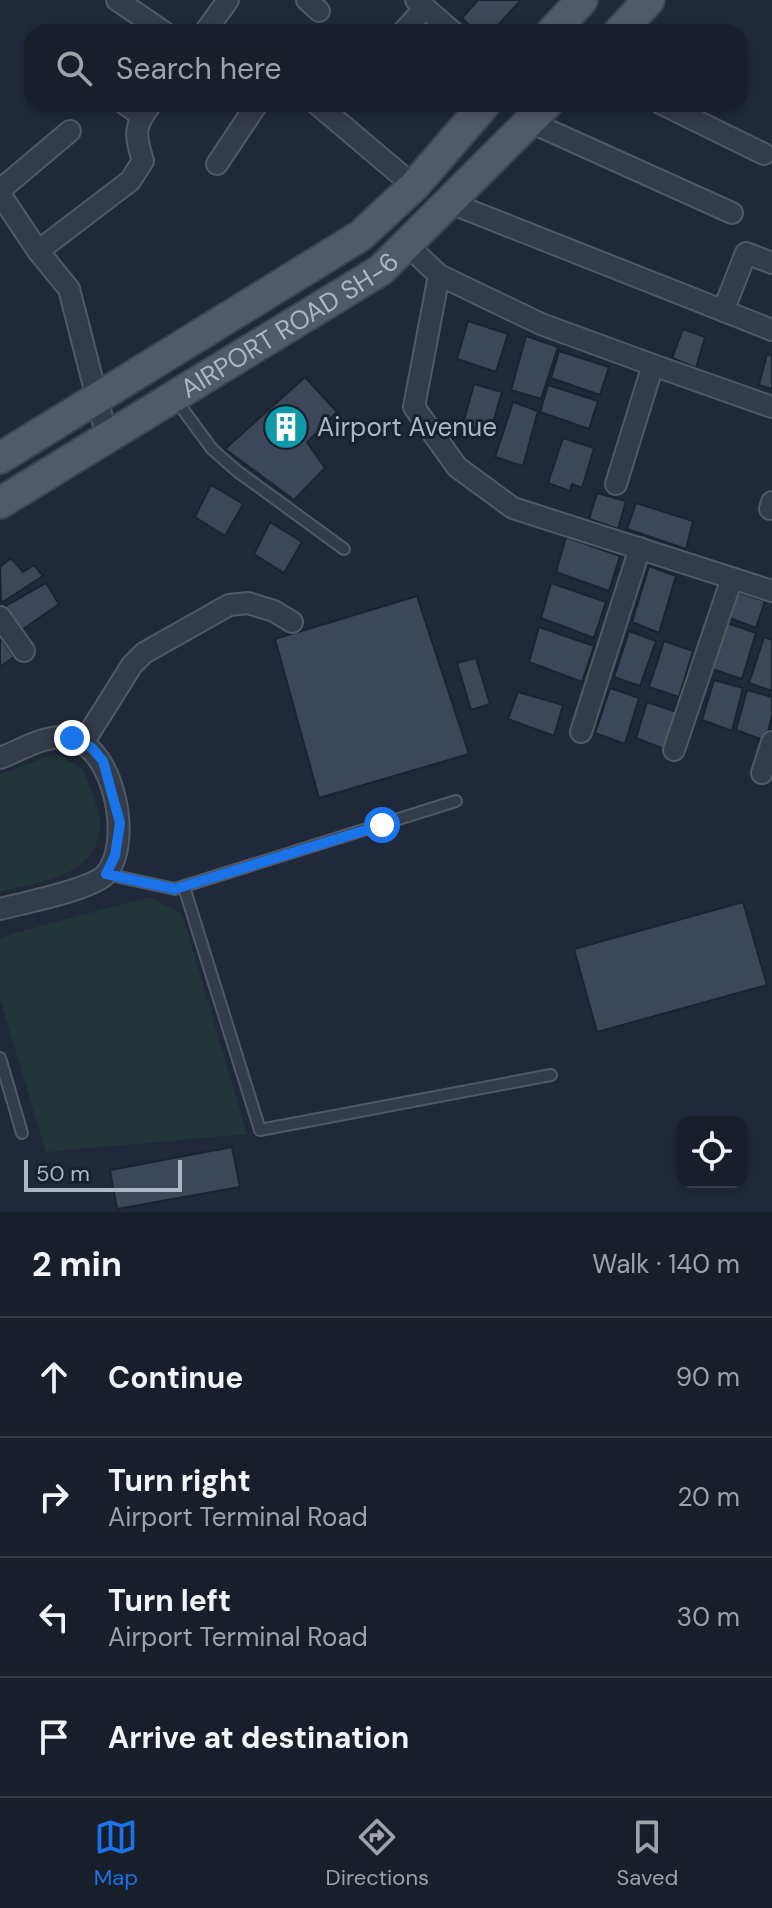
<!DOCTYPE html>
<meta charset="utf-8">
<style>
:root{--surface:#181f2b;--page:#212733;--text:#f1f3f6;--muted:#9fa2a9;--line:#363d47;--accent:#1a73e8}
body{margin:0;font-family:"DM Sans",sans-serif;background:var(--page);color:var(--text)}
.controls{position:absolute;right:24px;bottom:24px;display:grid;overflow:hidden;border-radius:16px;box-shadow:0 4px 12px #0003}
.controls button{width:72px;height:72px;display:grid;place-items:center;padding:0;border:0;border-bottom:2px solid var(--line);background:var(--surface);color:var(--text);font:40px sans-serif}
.scale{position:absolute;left:24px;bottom:20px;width:158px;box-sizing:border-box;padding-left:8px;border:4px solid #aeb6c6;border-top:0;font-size:22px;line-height:28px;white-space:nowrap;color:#aeb6c6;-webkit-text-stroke:6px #19212e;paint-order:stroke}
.stop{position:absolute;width:24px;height:24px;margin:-18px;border:6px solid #1a73e8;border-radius:50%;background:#fff}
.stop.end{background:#1a73e8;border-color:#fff;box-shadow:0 2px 8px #0008}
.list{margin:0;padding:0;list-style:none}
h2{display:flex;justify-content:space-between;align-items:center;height:104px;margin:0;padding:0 32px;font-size:34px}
h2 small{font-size:26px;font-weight:400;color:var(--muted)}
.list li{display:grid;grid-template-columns:52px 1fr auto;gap:24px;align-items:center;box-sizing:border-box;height:120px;padding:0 32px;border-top:2px solid var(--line)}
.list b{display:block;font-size:30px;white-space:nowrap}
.list p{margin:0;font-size:26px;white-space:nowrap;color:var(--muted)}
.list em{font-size:26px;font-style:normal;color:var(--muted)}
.icon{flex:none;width:44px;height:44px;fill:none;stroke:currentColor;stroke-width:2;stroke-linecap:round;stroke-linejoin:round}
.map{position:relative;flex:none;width:772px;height:1212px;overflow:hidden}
.search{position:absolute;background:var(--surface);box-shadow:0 4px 12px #0003;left:24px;right:24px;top:24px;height:88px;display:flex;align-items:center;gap:20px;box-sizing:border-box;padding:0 28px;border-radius:24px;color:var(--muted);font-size:30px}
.sheet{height:584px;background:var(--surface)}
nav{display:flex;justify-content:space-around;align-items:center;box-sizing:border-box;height:112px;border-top:2px solid var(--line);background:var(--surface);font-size:22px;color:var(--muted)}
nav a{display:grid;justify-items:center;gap:4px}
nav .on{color:var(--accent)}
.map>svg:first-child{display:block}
.green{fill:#22363a}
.building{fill:#3c4759;stroke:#1b2330;stroke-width:2}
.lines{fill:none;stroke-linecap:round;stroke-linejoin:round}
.service-casing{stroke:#515967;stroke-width:14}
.minor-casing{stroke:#515967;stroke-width:24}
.primary-casing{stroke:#3d4553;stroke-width:34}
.service{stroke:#343c49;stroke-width:10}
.minor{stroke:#343c49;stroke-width:20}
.primary{stroke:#525a69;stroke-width:30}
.route{stroke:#1a73e8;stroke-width:10}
.labels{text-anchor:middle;stroke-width:6;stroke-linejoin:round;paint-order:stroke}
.street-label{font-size:26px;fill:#aeb6c6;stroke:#19212e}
.poi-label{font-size:26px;fill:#aeb6c6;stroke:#19212e;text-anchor:start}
</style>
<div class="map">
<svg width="772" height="1212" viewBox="0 0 772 1212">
<rect width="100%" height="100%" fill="#202939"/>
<path class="green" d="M61 756 83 769C88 785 99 806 100 823 100 877 40 881 0 892V775L46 757Z
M149 897 182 914 247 1134 46 1152 0 999V939L11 934Z"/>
<path class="building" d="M478 0H521L492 32H476L462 18Z
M468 321 508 334 496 372 457 359Z
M683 329 705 337 696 368 672 358Z
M526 336 558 347 541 399 511 390Z
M559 351 609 367 600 395 551 378Z
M767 354 772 356V389L759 385Z
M305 377 337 412 307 442 325 468 294 500 225 449Z
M474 384 502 392 490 432 463 424Z
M548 385 598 401 589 429 540 412Z
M513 402 538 411 523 466 495 457Z
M563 438 594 448 582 488 572 484 570 491 548 483Z
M211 485 243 504 225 536 195 517Z
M597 493 626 501 618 529 589 519Z
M636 503 693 521 686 549 627 529Z
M270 522 302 542 284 573 254 554Z
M566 537 620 556 609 591 556 572Z
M11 558 23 572 34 565 43 576 1 603 0 567Z
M649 566 676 576 659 633 632 622Z
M46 583 59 604 19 632 4 607Z
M551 583 606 602 594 638 541 618Z
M737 592 765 601 756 628 727 617Z
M417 596 469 754 319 798 275 639Z
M727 623 756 633 742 679 712 669Z
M539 627 594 646 582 682 529 662Z
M629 631 656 641 640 686 614 677Z
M0 637 14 657 0 667Z
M764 637 772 640V691L749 683Z
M664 641 693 651 679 697 649 687Z
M476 658 490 704 471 710 457 663Z
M714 680 743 688 732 731 702 720Z
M610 688 639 698 625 744 595 733Z
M747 690 772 697V715L766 741 736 730Z
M518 692 563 705 554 736 508 719Z
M647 702 677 712 664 749 636 738Z
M743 902 767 985 597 1032 574 949Z
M232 1147 240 1187 117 1209 110 1170Z"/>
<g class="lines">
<g class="service-casing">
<path id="service" d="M176 400 212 449 237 471 344 549
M106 874 175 889 456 801
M184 887 260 1130 551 1075
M0 1058 22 1133"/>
</g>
<g class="minor-casing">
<path id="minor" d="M117 0 164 32
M307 0 319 11
M416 0 453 32
M205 32 228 0
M403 32 425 8
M125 104 142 116
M317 104 414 186
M662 104 764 154
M528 121 732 213
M217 164 257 104
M0 190 70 131
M0 194 38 251 69 289 107 437
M448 202 772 330
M407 245 439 275 541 324 653 365 616 484
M38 251 130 181 143 161C135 134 133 128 151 104
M439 275 414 407 457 467 513 508 772 591
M723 311 746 253 772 263
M653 365 772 407
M770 509 772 502
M0 617 24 651
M581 732 640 548
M83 743 132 665 144 653 229 605 248 603 274 611 292 622
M674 750 732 578
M0 758C21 750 48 733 70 738 114 746 134 844 105 875 90 890 23 903 0 909
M762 773 772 742"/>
</g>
<g class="primary-casing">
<g id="primary">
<path d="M552 32 582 0"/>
<path d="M619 32 649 0"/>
<path d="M0 458 360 236 414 186 485 104"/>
<path id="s1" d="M0 503 381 270 547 104"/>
</g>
</g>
<use href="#service" class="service"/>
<use href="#minor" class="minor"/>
<use href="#primary" class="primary"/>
</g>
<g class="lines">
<path class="route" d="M72 738 92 748 103 761 120 823 115 856 106 874 175 889 382 825"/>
</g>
<defs>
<g id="building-disc" transform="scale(2.3)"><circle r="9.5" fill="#0f9aa8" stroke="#19212e"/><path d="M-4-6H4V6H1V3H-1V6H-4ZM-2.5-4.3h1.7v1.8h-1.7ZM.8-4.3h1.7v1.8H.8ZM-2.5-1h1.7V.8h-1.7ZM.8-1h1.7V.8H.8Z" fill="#fff"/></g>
</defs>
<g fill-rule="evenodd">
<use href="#building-disc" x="286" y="427"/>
</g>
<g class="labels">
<g class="street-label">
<text dy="9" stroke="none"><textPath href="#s1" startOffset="340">AIRPORT ROAD SH-6</textPath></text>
</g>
<g class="poi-label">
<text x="317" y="436">Airport Avenue</text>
</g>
</g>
</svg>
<div class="controls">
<button><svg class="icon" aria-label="locate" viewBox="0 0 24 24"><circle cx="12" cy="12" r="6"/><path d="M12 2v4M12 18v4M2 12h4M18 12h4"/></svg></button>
</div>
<div class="scale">50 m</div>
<div class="stop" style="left:382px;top:825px"></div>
<div class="stop end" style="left:72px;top:738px"></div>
<div class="search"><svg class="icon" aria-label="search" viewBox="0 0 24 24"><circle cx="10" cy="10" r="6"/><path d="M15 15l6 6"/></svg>Search here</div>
</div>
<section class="sheet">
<h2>2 min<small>Walk · 140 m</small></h2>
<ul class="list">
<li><svg class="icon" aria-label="ahead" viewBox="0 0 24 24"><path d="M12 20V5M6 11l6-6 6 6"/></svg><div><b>Continue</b></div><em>90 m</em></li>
<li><svg class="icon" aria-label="right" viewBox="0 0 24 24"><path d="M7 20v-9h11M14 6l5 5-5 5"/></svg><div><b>Turn right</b><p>Airport Terminal Road</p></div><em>20 m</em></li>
<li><svg class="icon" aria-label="left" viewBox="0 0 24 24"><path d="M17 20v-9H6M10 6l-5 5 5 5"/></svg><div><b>Turn left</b><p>Airport Terminal Road</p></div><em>30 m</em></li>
<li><svg class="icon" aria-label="arrive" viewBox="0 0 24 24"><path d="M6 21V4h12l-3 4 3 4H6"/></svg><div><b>Arrive at destination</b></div></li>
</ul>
</section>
<nav>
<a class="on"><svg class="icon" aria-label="map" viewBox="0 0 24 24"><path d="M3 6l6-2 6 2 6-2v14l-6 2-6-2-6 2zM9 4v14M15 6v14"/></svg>Map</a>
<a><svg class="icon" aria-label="directions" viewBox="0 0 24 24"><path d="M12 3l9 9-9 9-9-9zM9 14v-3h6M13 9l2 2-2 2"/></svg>Directions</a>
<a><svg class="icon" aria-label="saved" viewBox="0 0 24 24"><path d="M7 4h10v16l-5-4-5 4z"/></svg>Saved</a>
</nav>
